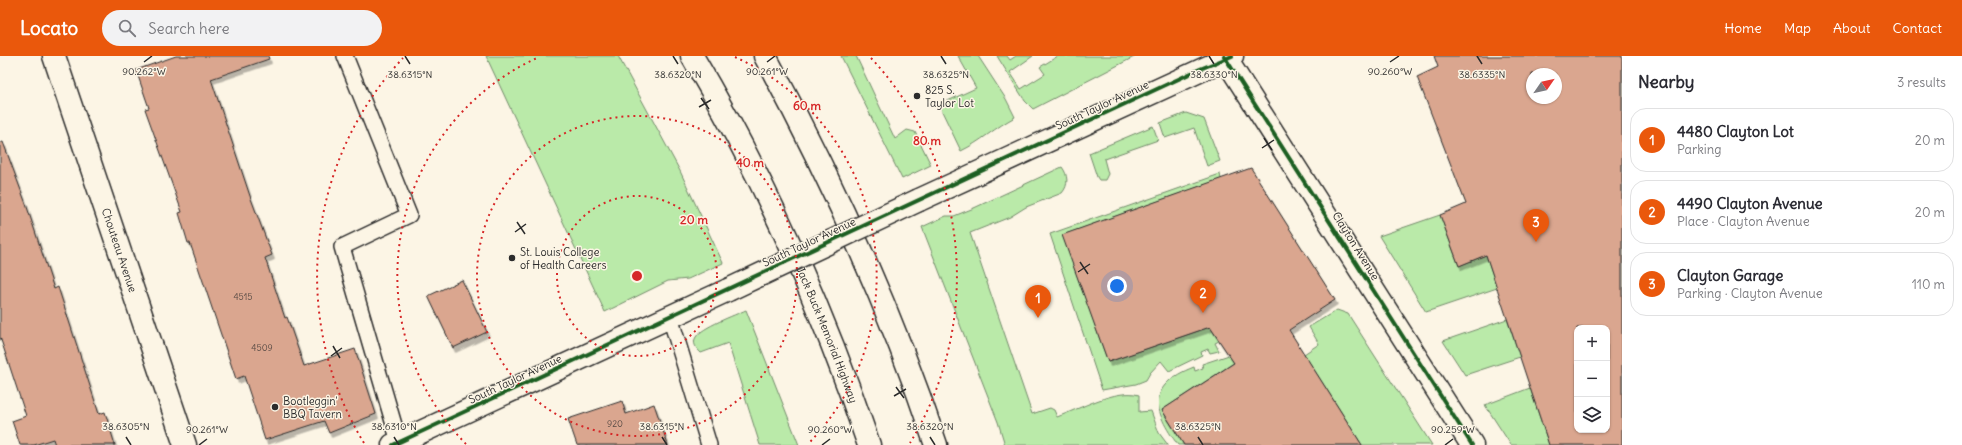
<!DOCTYPE html>
<meta charset="utf-8">
<style>
:root{--surface:#fff;--page:#f2f2f3;--text:#2b2b33;--muted:#7c7c81;--line:#e1e1e2;--accent:#ea580c}
body{margin:0;font-family:Delius,sans-serif;background:var(--page);color:var(--text)}
.controls{position:absolute;right:12px;bottom:12px;display:grid;overflow:hidden;border-radius:8px;box-shadow:0 1px 3px #0004}
.controls button{width:36px;height:36px;display:grid;place-items:center;padding:0;border:0;border-bottom:1px solid var(--line);background:var(--surface);color:var(--text);font:20px sans-serif}
.compass{position:absolute;left:1526px;top:12px;width:36px;height:36px;border-radius:50%;background:var(--surface);box-shadow:0 1px 3px #0004;rotate:56deg}
.you{position:absolute;left:1117px;top:230px;width:14px;height:14px;margin:-10px;border:3px solid #fff;border-radius:50%;background:#1a73e8;box-shadow:0 0 0 6px #1a73e833}
.badge{display:grid;place-items:center;width:26px;height:26px;border-radius:50%;background:var(--accent);color:#fff;font-size:13px;font-weight:700}
.pin{position:absolute;translate:-50% -33px;filter:drop-shadow(0 1px 2px #0008)}
.pin::after{content:'';position:absolute;top:21px;width:14px;height:12px;background:inherit;clip-path:polygon(0 0,100% 0,50% 100%)}
.list{margin:0;padding:0;list-style:none}
h2{display:flex;justify-content:space-between;align-items:center;height:52px;margin:0;padding:0 16px;font-size:17px}
h2 small{font-size:13px;font-weight:400;color:var(--muted)}
.list li{display:grid;grid-template-columns:26px 1fr auto;gap:12px;align-items:center;box-sizing:border-box;height:64px;margin:0 8px 8px;padding:0 8px;border:1px solid var(--line);border-radius:16px}
.list b{display:block;font-size:15px;white-space:nowrap}
.list p{margin:0;font-size:13px;white-space:nowrap;color:var(--muted)}
.list em{font-size:13px;font-style:normal;color:var(--muted)}
.icon{flex:none;width:22px;height:22px;fill:none;stroke:currentColor;stroke-width:2;stroke-linecap:round;stroke-linejoin:round}
.map{position:relative;flex:none;width:1622px;height:389px;overflow:hidden}
header{display:flex;align-items:center;gap:24px;box-sizing:border-box;height:56px;padding:0 20px;background:var(--accent);color:#fff}
header strong{font-size:19px}
nav{display:flex;gap:22px;margin-inline-start:auto;font-size:14px}
.search{width:280px;height:36px;background:var(--page);display:flex;align-items:center;gap:10px;box-sizing:border-box;padding:0 14px;border-radius:22px;color:var(--muted);font-size:15px}
main{display:flex}
aside{flex:1;background:var(--surface)}
.map>svg:first-child{display:block}
.green{fill:#baeaa9;stroke:#728a6a}
.building{fill:#daa68f;stroke:#2b2b2b;fill-rule:evenodd;filter:url(#shadow)}
.lines{fill:none;stroke-linecap:round;stroke-linejoin:round}
.service-casing{stroke:#2b2b2b;stroke-width:18}
.minor-casing{stroke:#2b2b2b;stroke-width:25}
.tertiary-casing{stroke:#2b2b2b;stroke-width:25}
.motorway-casing{stroke:#2b2b2b;stroke-width:25}
.service{stroke:#fcf5e5;stroke-width:15}
.minor{stroke:#fcf5e5;stroke-width:22}
.tertiary{stroke:#fcf5e5;stroke-width:22}
.motorway{stroke:#fcf5e5;stroke-width:22}
.tertiary-bridge-casing{stroke:#2b2b2b;stroke-width:25;stroke-linecap:butt}
.tertiary-bridge{stroke:#fcf5e5;stroke-width:22}
.cycleway-casing{stroke:#fcf5e5;stroke-width:6}
.cycleway{stroke:#1b5e20;stroke-width:4}
.ticks{fill:none;stroke:#2b2b2b;stroke-width:1.5}
.ring{fill:none;stroke:#d62828;stroke-width:2;stroke-dasharray:2 4}
.poi-dot{fill:#2b2b2b;stroke:#fcf5e5;stroke-width:1.5}
.labels{text-anchor:middle;stroke-width:3;stroke-linejoin:round;paint-order:stroke}
.number-label{font-size:9px;fill:#574a44}
.poi-label{font-size:11px;fill:#2b2b2b;stroke:#fcf5e5;text-anchor:start}
.street-label{font-size:11px;fill:#2b2b2b;stroke:#fcf5e5}
.ticks-label{font-size:10px;text-anchor:middle;fill:#2b2b2b;stroke:#fcf5e5;stroke-width:3;stroke-linejoin:round;paint-order:stroke}
.centre{fill:#d62828;stroke:#fcf5e5;stroke-width:2}
.ring-label{font-size:12px;text-anchor:middle;font-weight:bold;fill:#d62828;stroke:#fcf5e5;stroke-width:3;stroke-linejoin:round;paint-order:stroke}
</style>
<header>
<strong>Locato</strong>
<div class="search"><svg class="icon" aria-label="search" viewBox="0 0 24 24"><circle cx="10" cy="10" r="6"/><path d="M15 15l6 6"/></svg>Search here</div>
<nav><a>Home</a><a>Map</a><a>About</a><a>Contact</a></nav>
</header>
<main>
<div class="map">
<svg width="1622" height="389" viewBox="0 0 1622 389">
<defs>
<filter id="shadow"><feDropShadow dx="2.5" dy="4.5" stdDeviation="0" flood-color="#0004"/></filter>
</defs>
<rect width="100%" height="100%" fill="#fcf5e5"/>
<filter id="ink" filterUnits="userSpaceOnUse"><feTurbulence type="fractalNoise" baseFrequency=".025" numOctaves="2"/><feDisplacementMap in="SourceGraphic" scale="8" xChannelSelector="R" yChannelSelector="G"/><feConvolveMatrix kernelMatrix="1 2 1 2 8 2 1 2 1" color-interpolation-filters="sRGB"/></filter>
<g filter="url(#ink)">
<path class="green" d="M486 0H618L680 115 723 207 688 223 668 225 605 256Z
M841 0H856L895 83 907 74 915 76 931 109 902 123Z
M958 0H978L1006 43 1015 61C996 71 980 86 961 95L939 49 976 32Z
M997 0H1007L1010 4 1016 0H1033L1010 16 1021 33 1045 18 1040 11 1058 0H1136L1033 53 1025 45Z
M1186 57 1204 63 1220 105 1207 110 1194 72 1165 82 1160 67Z
M1153 70 1158 84 1104 103 1108 118 1105 124H1099L1097 121 1089 97Z
M1062 111C1068 119 1069 129 1062 137L1026 151 1010 161 970 177 1032 358 1050 352 1054 354 1057 361C1079 353 1117 332 1139 339V356L1151 355 1159 377 1168 389H1005L998 366 922 171 946 160H954L974 152Z
M1220 118 1221 123 1063 179 1108 306 1210 271 1219 285 1215 287 1219 295 1210 297 1208 293 1201 296 1202 299 1169 315 1161 305 1150 317 1146 324 1136 328 1102 334 1050 178Z
M1440 159 1459 210 1486 199 1497 232 1426 256 1379 180Z
M746 254 799 389H760L728 287 701 297C696 292 692 287 696 281 702 271 735 259 746 254Z
M1337 254 1348 258 1432 389H1362L1304 298 1319 288 1309 271Z
M1507 263 1520 301 1465 319 1443 285Z
M1238 296 1241 302 1162 354 1184 389H1178C1152 354 1147 329 1194 311L1195 315 1203 312 1202 308Z
M1530 332 1549 389H1511L1485 349Z"/>
<path class="building" d="M176 0H268L269 3 211 23 250 140 272 199 265 202 285 262 287 261 304 310 355 293 376 358 329 377 324 365 265 384 244 320 236 323 190 187H188L179 157 182 156 145 53 149 52 136 14Z
M1434 0H1622V389H1549L1486 199 1459 210 1440 159 1466 148 1417 21 1438 11ZM1532 18H1556V42H1532ZM1577 272H1607V374H1577Z
M3 86 26 148 54 233 58 231 99 358 105 356 115 389H55L53 383 34 389H20L12 365 26 360 0 281V87Z
M1251 112 1335 244 1289 274 1362 389H1184L1162 354 1234 307 1210 271 1108 306 1062 179Z
M462 224 487 276 453 292 428 240Z
M622 345 626 358 654 348 668 389H577L568 363Z"/>
<g class="lines">
<g class="service-casing">
<path id="service" d="M345 0 409 159 342 191 399 386
M670 261 709 389"/>
</g>
<g class="minor-casing">
<g id="minor">
<path id="s1" d="M54 0 185 389"/>
</g>
</g>
<g class="tertiary-casing">
<path id="tertiary" d="M1224 0 1472 389
M919 144 1232 0
M393 389 728 234"/>
</g>
<g class="motorway-casing">
<g id="motorway">
<path id="s2" d="M692 0C764 122 823 254 869 389"/>
<path d="M765 0C833 126 891 254 936 389"/>
</g>
</g>
<use href="#service" class="service"/>
<use href="#minor" class="minor"/>
<use href="#tertiary" class="tertiary"/>
<use href="#motorway" class="motorway"/>
<g class="tertiary-bridge-casing">
<path id="tertiary-bridge" d="M728 234 919 144"/>
</g>
<use href="#tertiary-bridge" class="tertiary-bridge"/>
<g class="cycleway-casing">
<path id="cycleway" d="M1224 0 1472 389
M393 389 1200 13 1232 0"/>
</g>
<use href="#cycleway" class="cycleway"/>
</g>
</g>
<path class="ticks" d="M405 0 410 8M673 0 678 8M941 0 946 8M1209 0 1214 8M1477 0 1482 8M144 6 152 0M767 6 775 0M1390 6 1399 0M701 42 709 53M699 51 711 44M1264 82 1272 94M1262 92 1274 84M517 166 525 178M515 176 526 168M1080 206 1088 218M1078 216 1090 208M333 290 340 302M331 300 342 292M896 331 904 342M894 340 906 333M126 381 131 389M394 381 399 389M662 381 667 389M930 381 935 389M1198 381 1203 389M199 389 207 383M822 389 830 383M1445 389 1453 383"/>
<g class="ring">
<circle cx="637" cy="220" r="80"/>
<circle cx="637" cy="220" r="160"/>
<path d="M466 388A240 240 0 0 1 539 1M735 1A240 240 0 0 1 808 388"/>
<path d="M364 387A320 320 0 0 1 403 2M871 2A320 320 0 0 1 910 387"/>
</g>
<g class="poi-dot">
<circle cx="917" cy="40" r="4"/>
<circle cx="512" cy="202" r="4"/>
<circle cx="275" cy="351" r="4"/>
</g>
<g class="labels">
<g class="number-label">
<text x="243" y="244">4515</text>
<text x="262" y="295">4509</text>
<text x="615" y="371">920</text>
</g>
<g class="poi-label">
<text x="925" y="38">825 S.<tspan x="925" dy="13">Taylor Lot</tspan></text>
<text x="520" y="200">St. Louis College<tspan x="520" dy="13">of Health Careers</tspan></text>
<text x="283" y="349">Bootleggin'<tspan x="283" dy="13">BBQ Tavern</tspan></text>
</g>
<g class="street-label">
<text transform="translate(1102 49) rotate(-25)" y="4">South Taylor Avenue</text>
<text transform="translate(809 186) rotate(-25)" y="4">South Taylor Avenue</text>
<text transform="translate(1356 190) rotate(58)" y="4">Clayton Avenue</text>
<text dy="4" stroke="none"><textPath href="#s1" startOffset="205">Chouteau Avenue</textPath></text>
<text dy="4" stroke="none"><textPath href="#s2" startOffset="310">Jack Buck Memorial Highway</textPath></text>
<text transform="translate(515 323) rotate(-25)" y="4">South Taylor Avenue</text>
</g>
</g>
<g class="ticks-label">
<text x="144" y="19">90.262°W</text>
<text x="767" y="19">90.261°W</text>
<text x="1390" y="19">90.260°W</text>
<text x="1482" y="22">38.6335°N</text>
<text x="410" y="22">38.6315°N</text>
<text x="678" y="22">38.6320°N</text>
<text x="946" y="22">38.6325°N</text>
<text x="1214" y="22">38.6330°N</text>
<text x="126" y="374">38.6305°N</text>
<text x="394" y="374">38.6310°N</text>
<text x="662" y="374">38.6315°N</text>
<text x="930" y="374">38.6320°N</text>
<text x="1198" y="374">38.6325°N</text>
<text x="207" y="377">90.261°W</text>
<text x="830" y="377">90.260°W</text>
<text x="1453" y="377">90.259°W</text>
</g>
<circle cx="637" cy="220" r="6" class="centre"/>
<g class="ring-label">
<text x="807" y="54">60 m</text>
<text x="927" y="89">80 m</text>
<text x="750" y="111">40 m</text>
<text x="694" y="168">20 m</text>
</g>
</svg>
<div class="controls">
<button>+</button>
<button>−</button>
<button><svg class="icon" aria-label="layers" viewBox="0 0 24 24"><path d="M12 4l9 5-9 5-9-5zM3 14l9 5 9-5"/></svg></button>
</div>
<svg class="compass" viewBox="-18 -18 36 36"><path d="M0-13l5 13h-10z" fill="#e53935"/><path d="M0 13l5-13h-10z" fill="#7c7c81"/></svg>
<div class="you"></div>
<div class="pin badge" style="left:1038px;top:262px">1</div>
<div class="pin badge" style="left:1203px;top:257px">2</div>
<div class="pin badge" style="left:1536px;top:186px">3</div>
</div>
<aside>
<h2>Nearby<small>3 results</small></h2>
<ul class="list">
<li><span class="badge">1</span><div><b>4480 Clayton Lot</b><p>Parking</p></div><em>20 m</em></li>
<li><span class="badge">2</span><div><b>4490 Clayton Avenue</b><p>Place · Clayton Avenue</p></div><em>20 m</em></li>
<li><span class="badge">3</span><div><b>Clayton Garage</b><p>Parking · Clayton Avenue</p></div><em>110 m</em></li>
</ul>
</aside>
</main>
